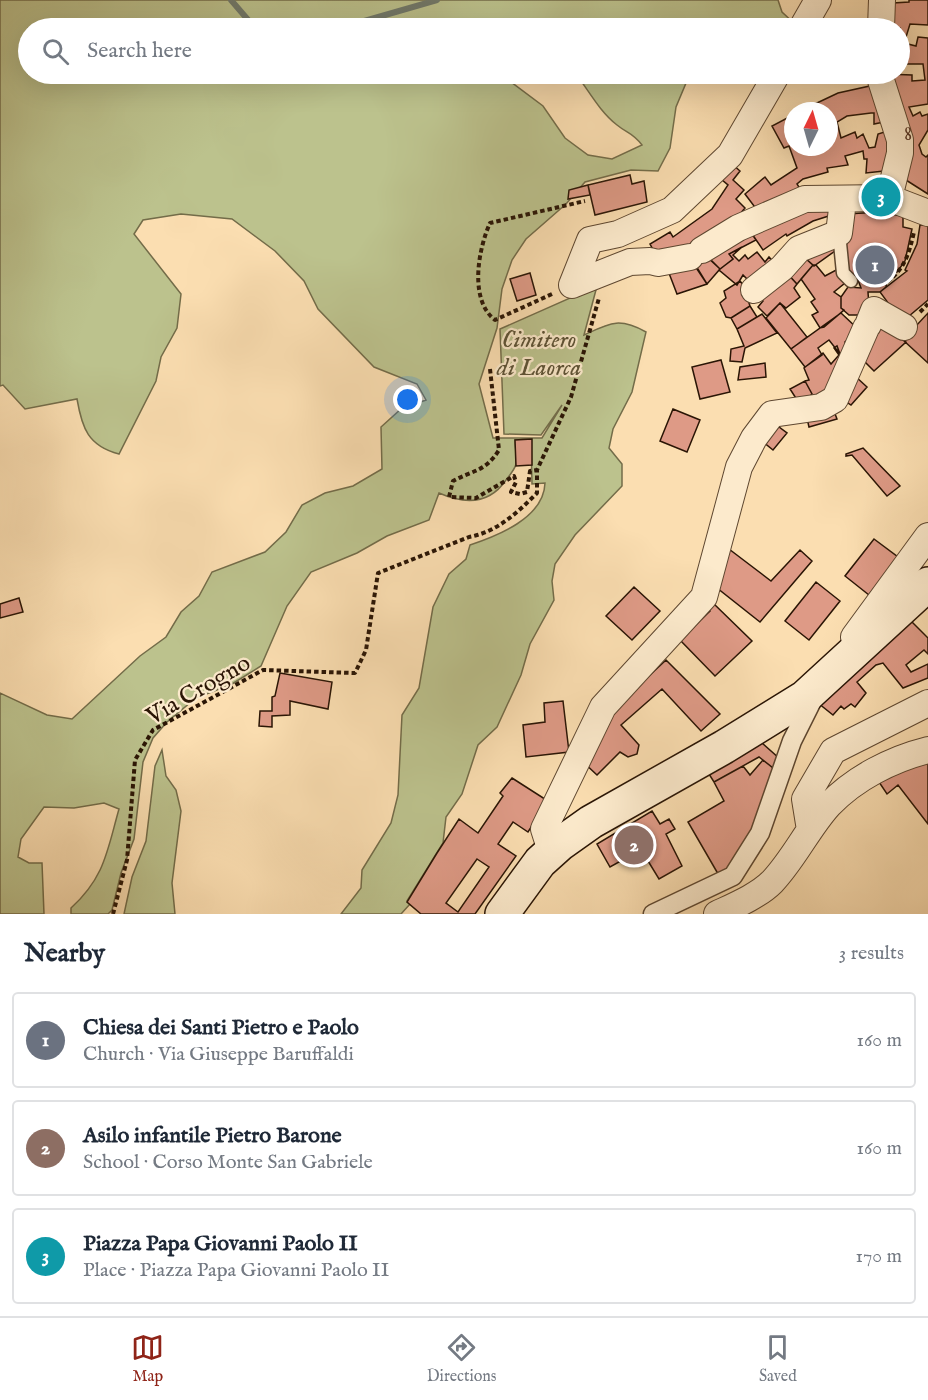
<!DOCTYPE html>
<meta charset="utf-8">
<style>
:root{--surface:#fff;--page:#f6f6f7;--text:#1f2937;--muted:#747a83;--line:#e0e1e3;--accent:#8f2418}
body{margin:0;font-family:"IM FELL English",serif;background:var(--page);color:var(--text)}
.compass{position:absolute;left:784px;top:102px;width:54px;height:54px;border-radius:50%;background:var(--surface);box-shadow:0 6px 24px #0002;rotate:5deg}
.you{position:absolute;left:408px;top:400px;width:21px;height:21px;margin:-15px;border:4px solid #fff;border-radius:50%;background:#1a73e8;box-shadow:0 0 0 9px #1a73e833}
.badge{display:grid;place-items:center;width:39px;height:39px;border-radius:50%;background:var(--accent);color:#fff;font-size:20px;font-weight:700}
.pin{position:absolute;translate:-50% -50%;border:3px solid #fff;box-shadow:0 2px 6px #0006}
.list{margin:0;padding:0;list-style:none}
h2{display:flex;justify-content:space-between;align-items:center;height:78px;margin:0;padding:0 24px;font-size:26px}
h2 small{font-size:20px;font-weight:400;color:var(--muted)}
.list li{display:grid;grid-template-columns:39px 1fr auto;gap:18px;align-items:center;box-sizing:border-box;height:96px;margin:0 12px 12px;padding:0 12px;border:2px solid var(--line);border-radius:6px}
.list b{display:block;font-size:22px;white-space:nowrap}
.list p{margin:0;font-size:20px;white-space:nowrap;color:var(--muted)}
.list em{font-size:20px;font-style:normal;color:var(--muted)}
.icon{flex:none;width:33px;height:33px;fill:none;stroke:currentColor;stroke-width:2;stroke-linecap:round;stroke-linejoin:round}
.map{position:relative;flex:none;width:928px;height:914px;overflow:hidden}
.search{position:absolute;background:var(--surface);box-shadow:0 6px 24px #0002;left:18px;right:18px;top:18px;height:66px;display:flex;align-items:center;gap:15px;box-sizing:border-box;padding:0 21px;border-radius:33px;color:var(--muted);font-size:22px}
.sheet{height:402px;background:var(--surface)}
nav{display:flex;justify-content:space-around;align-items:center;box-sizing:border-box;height:84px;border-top:2px solid var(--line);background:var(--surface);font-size:16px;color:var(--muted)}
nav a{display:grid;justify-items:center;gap:3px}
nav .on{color:var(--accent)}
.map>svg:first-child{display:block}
.green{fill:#bcc28d;stroke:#736c49;stroke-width:1.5}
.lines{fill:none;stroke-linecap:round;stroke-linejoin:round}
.stream{stroke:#70796c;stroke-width:6}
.building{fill:#de9a86;stroke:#2a1505;stroke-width:1.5;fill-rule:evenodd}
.service-casing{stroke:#5e4730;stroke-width:15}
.pedestrian-casing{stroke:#5e4730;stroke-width:21}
.minor-casing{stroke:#5e4730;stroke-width:28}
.secondary-casing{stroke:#2a1505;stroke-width:36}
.path{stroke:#2a1505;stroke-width:4;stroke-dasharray:4.5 3;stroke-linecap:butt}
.service{stroke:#fceacc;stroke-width:12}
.pedestrian{stroke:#fceacc;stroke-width:18}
.minor{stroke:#fceacc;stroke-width:26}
.secondary{stroke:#fceacc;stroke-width:33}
.labels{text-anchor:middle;stroke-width:4.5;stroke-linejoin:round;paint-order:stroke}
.number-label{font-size:21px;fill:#573625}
.park-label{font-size:24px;font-style:italic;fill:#5d5235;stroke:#fceacc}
.street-label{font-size:24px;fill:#2a1505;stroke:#fceacc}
</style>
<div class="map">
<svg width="928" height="914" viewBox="0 0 928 914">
<rect width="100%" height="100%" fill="#fbdeb1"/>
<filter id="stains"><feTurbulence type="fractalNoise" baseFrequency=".00333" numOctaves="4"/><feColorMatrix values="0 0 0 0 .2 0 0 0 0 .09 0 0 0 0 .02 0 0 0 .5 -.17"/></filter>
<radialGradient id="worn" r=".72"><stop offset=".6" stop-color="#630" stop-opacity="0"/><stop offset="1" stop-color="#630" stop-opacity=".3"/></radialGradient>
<path class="green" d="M0 0H778L782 12 796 25 794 28H730L709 19 683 28H28V74H505L503 76 543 106 565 138 588 155 612 159 642 145C632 132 628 134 617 125 600 112 589 91 576 74H679L686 83 676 107 670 148 658 171 631 170 585 182 566 204 526 239 512 260 502 289 497 328 479 384 493 438H542L562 405 541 435 504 434 500 329 597 286 584 335C610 323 619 317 646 332L632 392 613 429 609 448 622 464V486L575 535 555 564 552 581 554 600 530 644 521 675 497 727 478 745 462 794 446 817 443 843 407 901 410 904 401 914H341L361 888 362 870 391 823 398 795 402 715 419 688 433 607 449 574 466 559 470 545C497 536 544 518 545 483L532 484 531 439 515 440C515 447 517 456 516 464 515 469 510 475 506 480 489 505 464 504 439 493L429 520 387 536 357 553 311 572 287 606 261 666 232 684 196 698 167 722 153 738 143 762 134 839 121 873 112 910 108 914H71V908C105 877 107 851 119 809L104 803 74 808 44 807 21 839 18 857 29 863H42L44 914H0V693L47 715 72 719 140 656 166 637 181 612 199 596 212 572 265 552 286 532 302 505 325 493 353 486 382 469 381 427 401 409 426 400 417 384 374 367 318 309 304 281 275 251 232 219 181 214 143 220 134 234 181 294 177 328 161 357 156 381 119 454C88 446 82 428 77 399L25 409 3 385 0 386Z
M162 750 166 776 176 790 181 811 172 883 175 914H124L132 877 146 841 155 766Z"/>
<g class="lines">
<path class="stream" d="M231 0 255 28
M340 28 437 0"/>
</g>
<path class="building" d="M909 0H928V25L910 24 906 37 900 35V28H891L893 3 909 2Z
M918 37 928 38V104L909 107 913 116 920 112 922 116 928 114V130L919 145 922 154 926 157 928 155V194L898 175 885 74 912 75V81L925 80 923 64H901L900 70V42L916 46Z
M879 84 889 121 874 124V113H871L847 116 837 122 841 138 855 132 857 138 863 134 869 148 875 147 878 134 894 129 893 170 866 173 867 159H864L863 151 845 156 848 165 827 168 828 172 803 179 797 184 805 197 757 210 745 194 765 177 771 185 797 168 789 146 784 148 772 126 793 115V147H829V132L836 129 829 111H800L838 93Z
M731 163 740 171 733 180 744 190 736 199 745 208 730 226 658 259 650 244 670 232 673 237 712 209 728 185 721 179Z
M630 175 632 184 644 181 647 202 595 215 588 185Z
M588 185 590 195 568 199 569 190Z
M803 204 838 213 813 221 787 236 786 234 763 250 750 231Z
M880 212 903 216V227L912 229 905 261 897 272 888 273 886 287 880 292H868L869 307 861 315H849L841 308V297L848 287 861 288 858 280 848 273 844 216 846 214Z
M920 225H928V300L902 322 880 292 907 271 905 270 917 244Z
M750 231 756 240 729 254 733 259 720 269 707 256Z
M831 240 835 251 814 266 804 257Z
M742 247 733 255 739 261 745 255 748 259 757 252 765 262 769 257 778 267 752 284 743 275 737 285 719 270 733 259 729 254Z
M706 256 720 269 707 284 696 266Z
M804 257 813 265 797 284 785 271Z
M813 265H816L825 276 838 269 845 283 834 292 841 297V308L844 310 824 327 820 328 812 315 818 312 811 302 815 299 801 279Z
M695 266 707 284 677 294 667 268Z
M785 271 797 284 794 288 800 297 786 308 780 303 767 316 758 307 763 301 757 295Z
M530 273 536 295 517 301 510 279Z
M740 281 754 298 749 303 750 306 731 318 726 317 720 303 726 298 724 291Z
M780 303 807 337 791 349 766 318Z
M750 306 757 317 737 329 731 318Z
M841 313 859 330 845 342 851 347 840 354 829 340 818 348 822 355 805 367 791 349Z
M928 313V363L903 340Z
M762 314 777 333 745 348 742 362 730 361 731 349 744 346 737 329Z
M875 321 906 336 903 340 906 342 874 371 859 356Z
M849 339 857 346 838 373 836 388 829 398 819 403 801 406 812 394 805 381 809 380 804 368 823 353 831 364 839 355 834 348 837 346 840 354 851 347 845 342Z
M721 360 730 392 700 399 692 367Z
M765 363 766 377 738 380 740 367Z
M855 376 867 387 851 405 842 399Z
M805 381 812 394 801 406 790 389Z
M832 406 837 419 809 427 806 414Z
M673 409 700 420 687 452 660 441Z
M775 424 787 433 773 450 762 441Z
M532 439V465L516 466 515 440Z
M863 448 900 486 887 496 852 455 846 456V454Z
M874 539 898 557 869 595 845 576Z
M725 546 771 581 800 550 812 561 760 622 712 584Z
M816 582 840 601 809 640 785 621Z
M634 587 660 611 632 640 606 616Z
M19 598 23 612 0 618V604Z
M713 603 752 641 715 676 680 640 710 611 708 609Z
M907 617 928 638V654L924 650 906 665 911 672 928 664V678L903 688 883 663 876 665 857 682 866 693 855 707 851 704 844 709 841 706 833 715 818 703Z
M666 660 720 714 701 731 662 689 621 725 639 745 637 754 628 757 620 752 597 775 581 760 620 703Z
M280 673 332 682 328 709 290 701V715L272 716V727L259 726 260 711H272V697L275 696Z
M563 701 569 752 526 757 523 725 545 722 544 703Z
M752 734 780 759 777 771 759 757 714 782 702 763Z
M928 756V824L898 785 887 794 877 779Z
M763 760 778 772 739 863 721 879 688 822 724 801 714 782 743 766 750 775Z
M512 778 548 801 528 832 513 822 498 844 516 856 475 914H421L407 902 437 853 459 819 478 833 503 796 500 793ZM477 859 489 867 458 912 446 903Z
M652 811 660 824 669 819 675 829 666 834 682 866 659 879 645 856 635 853 610 867 597 844Z"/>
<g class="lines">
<g class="service-casing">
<path id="service" d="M839 233 843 273 851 281"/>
</g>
<g class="pedestrian-casing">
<path id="pedestrian" d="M653 914 733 876 760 833 792 741 814 697"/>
</g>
<g class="minor-casing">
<path id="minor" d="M802 28 818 0
M881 28 882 0
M879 74 900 140V153L889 198
M702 250 738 228 805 199 889 198 928 213
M572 285 590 240 618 234 672 210 730 155 777 74
M572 285 630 262 650 261 658 263 690 257
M754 290 782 268 799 249 839 233 843 201
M868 325 874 310 904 327
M854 637 928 536
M810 830 805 799 833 751 928 703
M551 851 544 829 603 707 704 597 739 467 754 438 772 414 821 407 835 399 866 328
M717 914C734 906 758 896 772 882 794 859 808 828 829 805 855 778 892 759 928 750"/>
</g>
<g class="secondary-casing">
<path id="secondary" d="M502 914 540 862 560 844 591 822 724 747 805 697 928 584"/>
</g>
<path class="path" d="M887 282C905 268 909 254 914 232
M552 294 495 320C469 300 478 250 490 223L585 201
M920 312 928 304
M490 369 499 450C485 472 473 470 453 481L449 497 476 498 514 476 516 482 511 492 520 494 527 492 530 471 537 470
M113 914 127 860 135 760 153 730 263 670 355 673 366 650 378 573 469 537C497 532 517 513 537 493V470L571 397 599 298"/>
<use href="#service" class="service"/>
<use href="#pedestrian" class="pedestrian"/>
<use href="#minor" class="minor"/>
<use href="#secondary" class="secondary"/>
</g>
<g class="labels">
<g class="number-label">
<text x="908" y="140">8</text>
</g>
<g class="park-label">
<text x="539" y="347">Cimitero<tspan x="539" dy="28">di Laorca</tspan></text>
</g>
<g class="street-label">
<text transform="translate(198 689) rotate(-30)" y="8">Via Crogno</text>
</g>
</g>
<rect width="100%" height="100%" filter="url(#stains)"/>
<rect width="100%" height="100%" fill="url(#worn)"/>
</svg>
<svg class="compass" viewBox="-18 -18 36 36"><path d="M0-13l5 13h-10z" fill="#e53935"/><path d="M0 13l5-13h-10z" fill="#747a83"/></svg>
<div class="you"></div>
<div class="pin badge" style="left:875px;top:265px;background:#6b7280">1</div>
<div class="pin badge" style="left:634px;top:845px;background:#8d6e63">2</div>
<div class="pin badge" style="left:881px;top:197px;background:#0f9aa8">3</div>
<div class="search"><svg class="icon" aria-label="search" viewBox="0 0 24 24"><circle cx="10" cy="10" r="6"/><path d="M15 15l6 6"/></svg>Search here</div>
</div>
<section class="sheet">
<h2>Nearby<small>3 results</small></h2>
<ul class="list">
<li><span class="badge" style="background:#6b7280">1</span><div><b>Chiesa dei Santi Pietro e Paolo</b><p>Church · Via Giuseppe Baruffaldi</p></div><em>160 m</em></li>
<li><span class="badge" style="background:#8d6e63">2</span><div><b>Asilo infantile Pietro Barone</b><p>School · Corso Monte San Gabriele</p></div><em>160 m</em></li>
<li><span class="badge" style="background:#0f9aa8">3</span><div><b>Piazza Papa Giovanni Paolo II</b><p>Place · Piazza Papa Giovanni Paolo II</p></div><em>170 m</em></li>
</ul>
</section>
<nav>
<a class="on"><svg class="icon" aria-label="map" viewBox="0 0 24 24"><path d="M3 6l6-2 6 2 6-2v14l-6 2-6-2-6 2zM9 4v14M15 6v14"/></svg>Map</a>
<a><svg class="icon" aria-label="directions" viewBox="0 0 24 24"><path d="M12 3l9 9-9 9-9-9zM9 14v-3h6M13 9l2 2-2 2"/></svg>Directions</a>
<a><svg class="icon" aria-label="saved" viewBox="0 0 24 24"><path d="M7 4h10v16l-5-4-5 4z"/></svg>Saved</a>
</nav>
